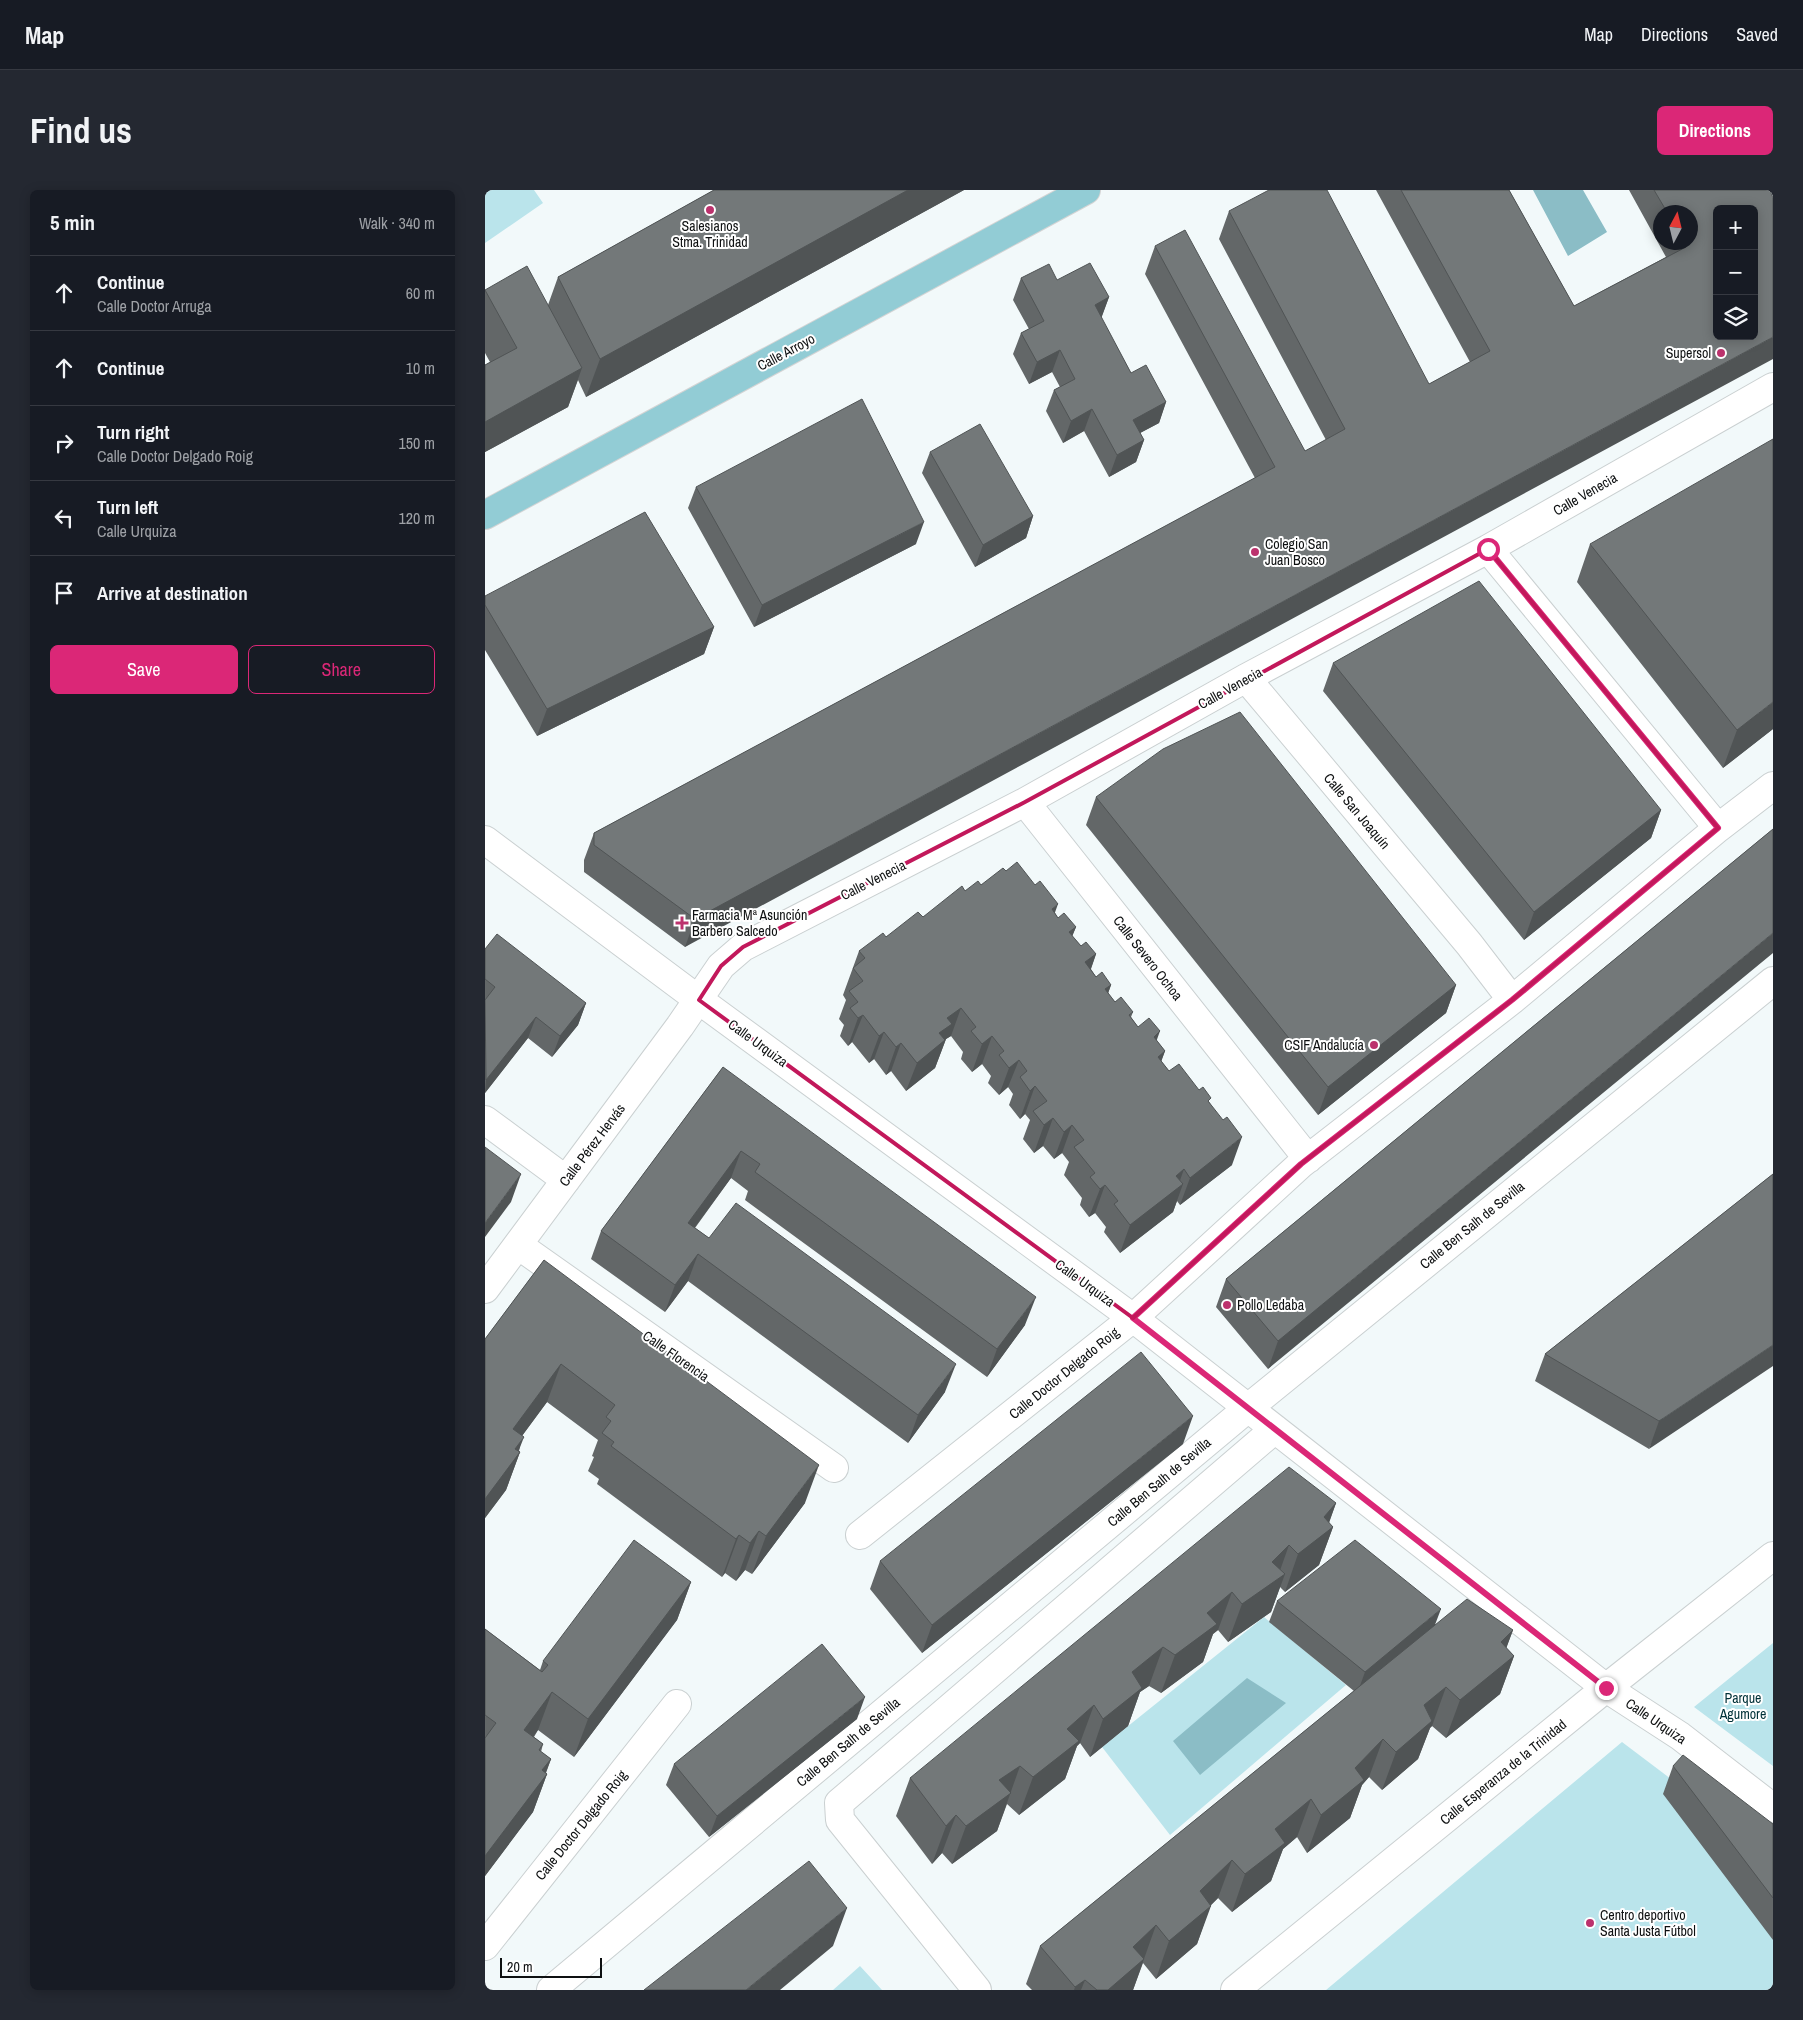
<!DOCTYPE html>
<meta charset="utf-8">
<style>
:root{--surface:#171b24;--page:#242831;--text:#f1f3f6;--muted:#9ea1a6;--line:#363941;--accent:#db2777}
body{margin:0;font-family:"Archivo Narrow",sans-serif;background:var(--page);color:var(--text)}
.controls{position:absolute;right:15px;top:15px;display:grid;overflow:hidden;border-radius:8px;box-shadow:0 2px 12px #0003}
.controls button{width:45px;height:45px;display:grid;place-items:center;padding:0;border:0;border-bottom:1px solid var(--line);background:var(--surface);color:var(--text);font:25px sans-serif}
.compass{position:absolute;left:1168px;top:15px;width:45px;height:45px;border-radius:50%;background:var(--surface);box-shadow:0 2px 12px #0003;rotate:7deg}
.scale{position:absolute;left:15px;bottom:12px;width:102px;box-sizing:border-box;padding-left:5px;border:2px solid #0e1011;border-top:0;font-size:14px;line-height:18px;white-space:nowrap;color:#0e1011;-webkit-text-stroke:4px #fff;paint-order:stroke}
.stop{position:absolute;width:15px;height:15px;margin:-11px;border:4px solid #db2777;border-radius:50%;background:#fff}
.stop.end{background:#db2777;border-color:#fff;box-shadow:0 1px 5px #0008}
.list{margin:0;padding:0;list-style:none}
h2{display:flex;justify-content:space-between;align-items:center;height:65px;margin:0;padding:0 20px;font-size:21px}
h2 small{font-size:16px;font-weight:400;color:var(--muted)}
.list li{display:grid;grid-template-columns:32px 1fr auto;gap:15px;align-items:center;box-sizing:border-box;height:75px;padding:0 20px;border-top:1px solid var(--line)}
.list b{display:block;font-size:19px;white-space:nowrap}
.list p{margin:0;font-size:16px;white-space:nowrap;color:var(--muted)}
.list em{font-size:16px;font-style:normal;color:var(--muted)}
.actions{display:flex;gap:10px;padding:15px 20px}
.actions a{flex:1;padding:11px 0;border:1px solid var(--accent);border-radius:8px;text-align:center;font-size:18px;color:var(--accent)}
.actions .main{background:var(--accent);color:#fff}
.icon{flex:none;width:28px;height:28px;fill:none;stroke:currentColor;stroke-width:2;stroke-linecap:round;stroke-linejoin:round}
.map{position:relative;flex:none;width:1288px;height:1800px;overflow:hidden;border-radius:8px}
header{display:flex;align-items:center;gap:30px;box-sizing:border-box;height:70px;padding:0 25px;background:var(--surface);border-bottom:1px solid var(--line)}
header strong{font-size:24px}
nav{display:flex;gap:28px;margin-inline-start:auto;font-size:18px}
.intro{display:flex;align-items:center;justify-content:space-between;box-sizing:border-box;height:120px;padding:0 30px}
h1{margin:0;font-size:35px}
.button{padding:12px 22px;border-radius:8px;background:var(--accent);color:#fff;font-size:18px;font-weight:700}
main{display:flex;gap:30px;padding:0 30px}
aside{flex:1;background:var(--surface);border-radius:8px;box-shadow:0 2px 12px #0003}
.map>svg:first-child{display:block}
.green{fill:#bae4eb}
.water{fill:#8bbdc6}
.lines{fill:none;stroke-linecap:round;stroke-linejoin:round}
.minor-casing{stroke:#cad0d1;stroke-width:30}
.major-casing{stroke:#d4d4d4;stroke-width:30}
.minor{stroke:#fff;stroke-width:28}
.major{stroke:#92ccd5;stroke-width:28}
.wall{fill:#636768;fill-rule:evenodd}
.shaded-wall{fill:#505455}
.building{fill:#737879;stroke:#505455;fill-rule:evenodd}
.route{stroke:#db2777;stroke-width:6}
.marked{fill:none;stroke:#c2185b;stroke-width:4;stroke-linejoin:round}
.poi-dot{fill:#bc326d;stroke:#fff;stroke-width:2}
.labels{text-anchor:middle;stroke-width:4;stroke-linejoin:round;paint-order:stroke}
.poi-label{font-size:14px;fill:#0e1011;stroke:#fff;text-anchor:start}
.street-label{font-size:14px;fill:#0e1011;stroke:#fff}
.park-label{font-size:14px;fill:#003138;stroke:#fff}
</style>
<header>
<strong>Map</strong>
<nav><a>Map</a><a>Directions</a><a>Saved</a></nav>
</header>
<div class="intro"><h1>Find us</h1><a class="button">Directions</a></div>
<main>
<aside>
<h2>5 min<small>Walk · 340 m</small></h2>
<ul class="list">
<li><svg class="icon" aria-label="ahead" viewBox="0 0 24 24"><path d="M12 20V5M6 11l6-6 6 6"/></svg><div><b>Continue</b><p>Calle Doctor Arruga</p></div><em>60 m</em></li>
<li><svg class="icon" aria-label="ahead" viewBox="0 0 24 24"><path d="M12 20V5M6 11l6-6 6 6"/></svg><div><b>Continue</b></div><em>10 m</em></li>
<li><svg class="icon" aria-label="right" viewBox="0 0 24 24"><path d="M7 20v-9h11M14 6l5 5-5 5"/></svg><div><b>Turn right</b><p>Calle Doctor Delgado Roig</p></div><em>150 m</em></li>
<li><svg class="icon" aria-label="left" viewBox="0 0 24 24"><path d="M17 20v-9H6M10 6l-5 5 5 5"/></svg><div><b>Turn left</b><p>Calle Urquiza</p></div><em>120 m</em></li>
<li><svg class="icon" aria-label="arrive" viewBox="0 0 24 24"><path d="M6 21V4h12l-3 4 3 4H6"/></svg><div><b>Arrive at destination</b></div></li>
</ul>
<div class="actions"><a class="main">Save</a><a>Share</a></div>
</aside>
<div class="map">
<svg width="1288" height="1800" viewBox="0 0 1288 1800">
<rect width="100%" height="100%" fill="#f2f9fa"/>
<path class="green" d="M0 0H49L58 13 0 53Z
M779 1427 861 1495 685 1645 617 1557Z
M1288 1453V1576L1209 1517Z
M1137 1552 1288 1666V1800H841Z
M375 1776 397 1800H348Z"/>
<path class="water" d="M1048 0H1098L1122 42 1083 66Z
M762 1488 801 1513 715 1585 688 1551Z"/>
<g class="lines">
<g class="minor-casing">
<path id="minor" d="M1003 359 1233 638
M761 488 984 754 1027 810
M540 612 823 969
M0 650 214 810 648 1128 1121 1498 1195 1546 1288 1618
M0 930 81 990
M33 1055 349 1278
M0 1099 195 836 236 776 258 757 540 612 761 488 1003 359 1288 197
M375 1345 648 1128 816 974 1027 810 1233 638 1288 596
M0 1756 192 1514
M66 1800 763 1218 1288 791
M492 1800 355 1630 354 1613 790 1239
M750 1800 1121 1498 1288 1366"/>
</g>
<g class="major-casing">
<path id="major" d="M0 325 601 0"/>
</g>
<use href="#minor" class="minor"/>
<use href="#major" class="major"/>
</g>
<path class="wall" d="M229 0H479L101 207 93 190 83 217 0 262V175L5 172 0 163V100L63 115 73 87Z
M891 0H1024L1089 116 1181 67 1144 0H1285L200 757 99 682V670L109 643 770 288 660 84 670 56 820 261 841 250 734 49 744 21 944 194 985 172ZM1176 22H1206V52H1176Z
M536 88 572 90 624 107 616 128 646 183 681 212 674 233 655 243 659 250 651 272 624 287 599 241 578 253 561 221 569 200 575 197 567 182 544 194 528 164 536 143 544 139 528 110Z
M445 262 548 326 541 348 490 377 437 283Z
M211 297 431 354 269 437 203 318Z
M1105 354 1288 539 1238 578 1092 392Z
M0 406 229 437 219 464 52 546 0 460Z
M848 473 1176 620 1166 648 1039 750 838 501Z
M611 607 971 795 961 823 833 925 601 635Z
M1288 639 783 1179 731 1117 741 1089Z
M521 681 570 723 573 728 591 737 587 746 596 756 611 764 606 779 611 787 626 795 623 803 630 812 648 822 646 827 653 837 672 851 680 861 676 871 684 881 714 900 725 913 747 975 695 1015 692 1011 688 1022 635 1063 619 1042 621 1037 610 1023 604 1027 595 1015 597 1008 579 985 584 972 577 963 569 969 558 956 549 963 538 949 545 930 540 924 535 929 524 915 528 904 523 897 514 905 503 893 506 886 497 874 487 882 476 869 478 862 466 846 461 849 450 878 421 901 406 881 401 885 389 869 384 873 367 852 363 856 355 846 359 835 354 829 361 810 358 805 374 761 438 727 480 701 496 695Z
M0 759 101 813 93 835 67 867 43 848 0 903Z
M238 877 540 1135 502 1187 260 1010 263 1001 246 988 210 1038 224 1048 460 1202 423 1253 203 1091 180 1122 106 1069 116 1041Z
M1288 984 1164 1259 1050 1191 1060 1164Z
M59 1070 320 1313 267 1384 260 1380 251 1391 240 1383 237 1387 112 1294 114 1289 103 1281 109 1267 107 1266 113 1250 62 1212 37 1246 34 1261 35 1262 21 1300 0 1328V1149Z
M698 1254 437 1463 385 1399 395 1371Z
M851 1313 844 1333 848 1337 834 1375 800 1402 795 1397 786 1422 743 1452 733 1440 728 1444 718 1472 676 1503 664 1496 655 1502 643 1536 605 1567 595 1553 592 1556 580 1589 534 1625 522 1614 512 1641 467 1674 457 1663 447 1674 411 1626 425 1588Z
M206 1392 192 1430 89 1567 53 1540 49 1547 58 1554 56 1562 66 1569 61 1583 62 1584 48 1622 0 1686V1439L55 1480 58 1471Z
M792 1411 949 1436 1028 1440 1021 1458 1029 1466 1015 1504 961 1548 947 1536 945 1538 933 1569 897 1600 884 1587 877 1595 865 1628 822 1663 812 1647 798 1659 786 1691 747 1722 733 1708 725 1716 712 1754 671 1789 658 1773 648 1800H547L541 1794 555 1756 869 1501 784 1432Z
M372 1529 224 1647 181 1595 189 1574Z
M1188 1576 1288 1634V1750L1178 1604Z"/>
<path class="shaded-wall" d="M423 0H479L101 207 115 169Z
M624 107 616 129 610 115Z
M1288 147V169L200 757 210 729Z
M575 160 567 182 544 194 552 172Z
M97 178 83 217 0 262V232Z
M681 212 674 233 640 251 648 230Z
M607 219 599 241 578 253 586 231Z
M659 250 651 272 624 287 632 265Z
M548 326 541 348 490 377 498 355Z
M439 332 431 354 269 437 277 415Z
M229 437 219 464 52 546 62 519Z
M1288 512V539L1238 578 1252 540Z
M1176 620 1166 648 1039 750 1049 722Z
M573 714 563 742 567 719Z
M591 737 580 764 584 742Z
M1288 743V763L783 1179 793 1151Z
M611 764 601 792 600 772Z
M626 795 616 823 620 799Z
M971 795 961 823 833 925 843 897Z
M101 813 93 835 67 867 75 846Z
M476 818 466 846 461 849 450 878 421 901 432 873 454 843 462 828Z
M378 825 367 852 363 856 373 828Z
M51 827 43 848 0 903 1 890Z
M675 841 665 869 669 847Z
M399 842 389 869 384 873 394 846Z
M507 846 497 874 487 882 497 854Z
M416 853 406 881 401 885 411 857Z
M680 861 670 889 673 867Z
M534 870 523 897 514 905 524 878Z
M550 896 540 924 535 929 545 901Z
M568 928 558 956 549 963 559 935Z
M587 935 577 963 569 969 579 942Z
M757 947 747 975 695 1015 705 988Z
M256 961 246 988 193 1060 203 1033Z
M699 979 692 999 698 994 688 1022 635 1063 645 1035 691 986Z
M36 984 26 1012 0 1047V1033Z
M620 995 610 1023 604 1027 615 999Z
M213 1064 203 1091 180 1122 190 1095Z
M551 1107 540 1135 502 1187 512 1159Z
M1288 1155V1176L1164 1259 1174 1231Z
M76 1174 62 1212 14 1277 28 1239Z
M471 1174 460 1202 423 1253 433 1225Z
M708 1226 698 1254 437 1463 447 1435Z
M39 1247 32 1265 35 1262 21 1300 0 1328V1309L30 1259Z
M334 1275 320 1313 267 1384 281 1346Z
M851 1313 840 1343 848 1337 834 1375 800 1402 813 1364 839 1327Z
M274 1341 260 1380 251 1391 265 1353Z
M254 1345 240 1383 237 1387 251 1349Z
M804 1355 792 1389 800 1384 786 1422 743 1452 757 1414 787 1372Z
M206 1392 192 1430 89 1567 103 1529Z
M747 1402 733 1440 728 1444 718 1472 676 1503 690 1465 722 1423Z
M956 1419 948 1440 872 1504 880 1482Z
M1028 1440 1014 1478 1029 1466 1015 1504 961 1548 975 1510 1016 1452Z
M678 1457 664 1496 655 1502 643 1536 605 1567 618 1529 647 1482Z
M961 1497 947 1536 945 1538 933 1569 897 1600 911 1562 939 1515Z
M67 1502 53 1540 25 1578 39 1540Z
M380 1507 372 1529 224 1647 232 1626Z
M609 1515 595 1553 592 1556 580 1589 534 1625 548 1587 582 1539Z
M898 1549 884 1587 877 1595 865 1628 822 1663 836 1625 870 1578Z
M66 1569 59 1587 62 1584 48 1622 0 1686V1666L57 1580Z
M535 1576 512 1641 467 1674 481 1636 514 1590Z
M826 1609 812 1647 798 1659 786 1691 747 1722 760 1684 790 1639Z
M471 1625 457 1663 447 1674 461 1636Z
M747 1670 733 1708 719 1722 726 1716 712 1754 671 1789 684 1751 715 1701Z
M362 1718 348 1756 295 1800H261Z
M671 1735 648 1800H623L648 1757Z
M600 1790 596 1800H589L590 1797Z"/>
<path class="building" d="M229 0H423L115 169 73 87Z
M784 0H842L944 194 1005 161 916 0H1024L1089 116 1201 57 1198 52H1206V22H1182L1169 0H1285L1288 8V147L210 729 109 655V643L790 277 670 56 700 40 820 261 860 239 744 21ZM1232 19H1269V146H1232Z
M605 73 624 107 610 115 646 183 661 175 681 212 648 230 659 250 632 265 607 219 586 231 569 200 590 189 575 160 552 172 536 143 559 131 536 88 564 74 572 90Z
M42 76 97 178 0 232V175L32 158 0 100Z
M377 209 439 332 277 415 211 297Z
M495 234 548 326 498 355 445 262Z
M1288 249V512L1252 540 1105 354Z
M160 322 229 437 62 519 0 415V406Z
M994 391 1176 620 1049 722 848 473Z
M755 522 971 795 843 897 611 607 678 559Z
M1288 639V743L793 1151 741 1089Z
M532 672 550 695 555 691 573 714 567 719 573 728 579 723 591 737 584 742 596 756 601 752 611 764 600 772 611 787 617 782 626 795 620 799 630 812 636 807 648 822 644 825 653 837 664 828 675 841 669 847 680 861 673 867 684 881 694 874 714 900 718 897 726 908 723 911 738 930 742 927 757 947 705 988 699 979 691 986 698 994 645 1035 629 1014 633 1011 620 995 615 999 605 987 610 983 589 957 599 950 587 935 579 942 568 928 559 935 548 921 562 911 550 896 545 901 535 887 542 881 534 870 524 878 514 865 519 861 507 846 497 854 486 841 491 837 476 818 462 828 467 834 454 843 460 850 432 873 416 853 411 857 399 842 394 846 378 825 373 828 365 818 373 812 364 801 378 791 368 778 380 768 374 761 398 743 401 747 433 722 438 727 477 696 480 701 493 691 496 695 518 678 521 681Z
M12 744 101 813 75 846 51 827 1 890 0 810 10 797 0 789V759Z
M238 877 551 1107 512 1159 270 982 275 974 256 961 203 1033 224 1048 251 1013 471 1174 433 1225 213 1064 190 1095 116 1041Z
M0 957 36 984 0 1033Z
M1288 984V1155L1174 1231 1060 1164Z
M59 1070 334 1275 281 1346 274 1341 265 1353 254 1345 251 1349 126 1256 129 1252 117 1243 126 1231 121 1227 130 1215 76 1174 28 1239 39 1247 30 1259 35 1262 0 1309V1149Z
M656 1162 708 1226 447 1435 395 1371Z
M804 1277 851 1313 839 1327 848 1337 813 1364 804 1355 787 1372 800 1384 757 1414 747 1402 722 1423 732 1434 690 1465 678 1457 647 1482 657 1498 618 1529 609 1515 582 1539 594 1551 548 1587 535 1576 514 1590 526 1603 481 1636 471 1625 461 1636 425 1588Z
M149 1350 206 1392 103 1529 67 1502 39 1540 58 1554 54 1560 66 1569 57 1580 62 1584 0 1666V1548L11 1533 0 1525V1439L57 1482 63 1475 58 1471Z
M870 1350 956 1419 880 1482 792 1411Z
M982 1409 1028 1440 1016 1452 1029 1466 975 1510 961 1497 939 1515 947 1531 911 1562 898 1549 870 1578 879 1590 836 1625 826 1609 790 1639 800 1653 760 1684 747 1670 715 1701 726 1716 684 1751 671 1735 648 1757 659 1769 623 1800H612L600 1790 590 1797 555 1756Z
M337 1454 380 1507 232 1626 189 1574Z
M1198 1565 1288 1634V1708L1188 1576Z
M324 1671 362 1718 261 1800H159Z"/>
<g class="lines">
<path class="route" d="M1003 359 1233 638 1027 810 816 974 648 1128 1121 1498"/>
</g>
<path class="marked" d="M1003 359 1233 638 1027 810 816 974 648 1128 214 810 236 776 258 757 540 612Z"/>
<g class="poi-dot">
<circle cx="225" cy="20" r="5"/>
<circle cx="1236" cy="163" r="5"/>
<circle cx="770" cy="362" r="5"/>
<path d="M194.5 725.5h5v5h5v5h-5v5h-5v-5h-5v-5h5z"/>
<circle cx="889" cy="855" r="5"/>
<circle cx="742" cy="1115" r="5"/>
<circle cx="1105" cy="1733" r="5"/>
</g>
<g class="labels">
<g class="poi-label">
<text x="225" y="41" text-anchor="middle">Salesianos<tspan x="225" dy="16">Stma. Trinidad</tspan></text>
<text x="1226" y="168" text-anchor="end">Supersol</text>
<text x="780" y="359">Colegio San<tspan x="780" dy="16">Juan Bosco</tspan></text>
<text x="207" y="730">Farmacia Mª Asunción<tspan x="207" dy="16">Barbero Salcedo</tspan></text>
<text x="879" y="860" text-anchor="end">CSIF Andalucía</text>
<text x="752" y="1120">Pollo Ledaba</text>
<text x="1115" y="1730">Centro deportivo<tspan x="1115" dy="16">Santa Justa Fútbol</tspan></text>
</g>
<g class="street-label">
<text transform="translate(301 162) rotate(-28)" y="5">Calle Arroyo</text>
<text transform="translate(1100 304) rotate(-30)" y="5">Calle Venecia</text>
<text transform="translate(745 498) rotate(-29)" y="5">Calle Venecia</text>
<text transform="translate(872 621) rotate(50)" y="5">Calle San Joaquín</text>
<text transform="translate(388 690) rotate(-27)" y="5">Calle Venecia</text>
<text transform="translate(663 768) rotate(52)" y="5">Calle Severo Ochoa</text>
<text transform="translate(273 853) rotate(36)" y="5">Calle Urquiza</text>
<text transform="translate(107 955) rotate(-53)" y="5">Calle Pérez Hervás</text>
<text transform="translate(987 1035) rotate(-39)" y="5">Calle Ben Salh de Sevilla</text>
<text transform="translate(600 1093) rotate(36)" y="5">Calle Urquiza</text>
<text transform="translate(191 1166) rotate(35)" y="5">Calle Florencia</text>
<text transform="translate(579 1183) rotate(-39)" y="5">Calle Doctor Delgado Roig</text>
<text transform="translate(674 1292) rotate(-40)" y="5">Calle Ben Salh de Sevilla</text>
<text transform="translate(1171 1531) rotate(34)" y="5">Calle Urquiza</text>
<text transform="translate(363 1552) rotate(-40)" y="5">Calle Ben Salh de Sevilla</text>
<text transform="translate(1018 1582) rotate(-39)" y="5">Calle Esperanza de la Trinidad</text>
<text transform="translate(96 1635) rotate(-51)" y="5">Calle Doctor Delgado Roig</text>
</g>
<g class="park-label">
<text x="1258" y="1513">Parque<tspan x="1258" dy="16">Agumore</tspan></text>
</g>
</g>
</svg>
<div class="controls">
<button>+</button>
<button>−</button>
<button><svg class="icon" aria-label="layers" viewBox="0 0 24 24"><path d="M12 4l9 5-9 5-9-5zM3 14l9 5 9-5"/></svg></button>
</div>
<svg class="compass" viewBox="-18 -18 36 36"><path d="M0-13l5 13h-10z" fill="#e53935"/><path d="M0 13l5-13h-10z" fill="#9ea1a6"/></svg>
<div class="scale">20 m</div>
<div class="stop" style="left:1003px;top:359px"></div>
<div class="stop end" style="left:1121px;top:1498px"></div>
</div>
</main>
